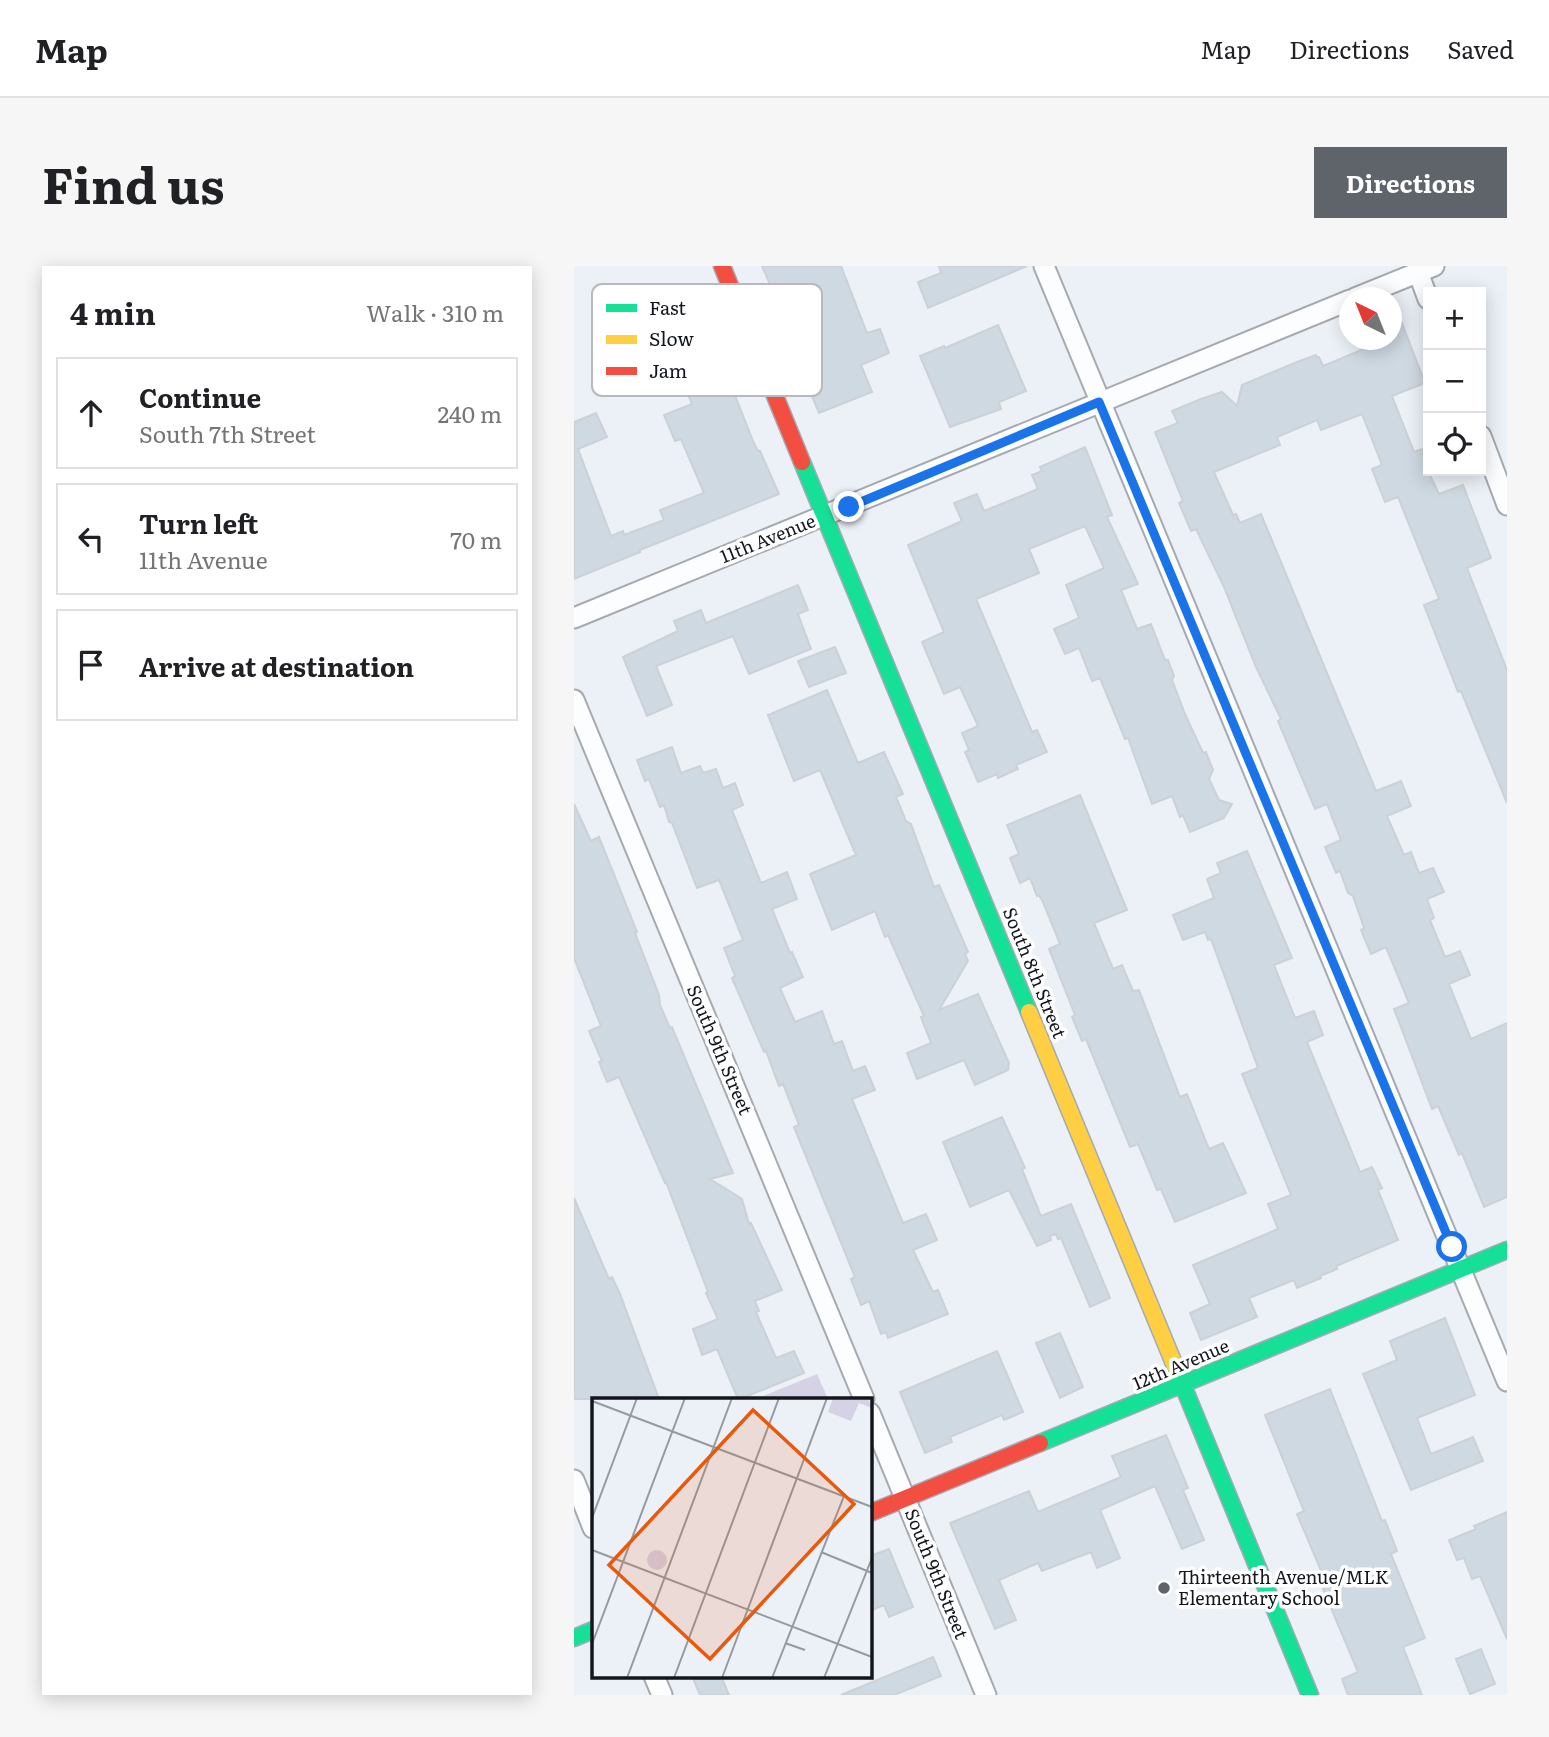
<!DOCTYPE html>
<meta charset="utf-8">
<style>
:root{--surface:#fff;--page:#f6f6f6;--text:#202124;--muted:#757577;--line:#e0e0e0;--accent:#5f636a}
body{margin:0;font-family:Literata,serif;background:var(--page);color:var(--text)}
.controls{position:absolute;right:21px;top:21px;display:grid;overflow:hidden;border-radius:0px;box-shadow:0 4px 18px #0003}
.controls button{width:63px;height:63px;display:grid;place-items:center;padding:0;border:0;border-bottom:2px solid var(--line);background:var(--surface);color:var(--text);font:35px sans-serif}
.compass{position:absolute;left:765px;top:21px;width:63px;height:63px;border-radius:50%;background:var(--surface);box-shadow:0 4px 18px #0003;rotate:317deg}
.stop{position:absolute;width:21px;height:21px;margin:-16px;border:5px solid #1a73e8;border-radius:50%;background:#fff}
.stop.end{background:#1a73e8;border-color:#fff;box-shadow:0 2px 7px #0008}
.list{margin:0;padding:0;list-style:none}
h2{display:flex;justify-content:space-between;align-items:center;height:91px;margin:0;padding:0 28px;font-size:30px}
h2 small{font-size:23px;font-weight:400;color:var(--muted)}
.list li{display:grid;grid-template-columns:46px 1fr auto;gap:21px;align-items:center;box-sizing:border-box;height:112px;margin:0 14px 14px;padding:0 14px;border:2px solid var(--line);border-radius:0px}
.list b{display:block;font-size:26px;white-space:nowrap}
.list p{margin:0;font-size:23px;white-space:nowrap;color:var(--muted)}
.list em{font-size:23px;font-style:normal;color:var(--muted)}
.icon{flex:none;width:38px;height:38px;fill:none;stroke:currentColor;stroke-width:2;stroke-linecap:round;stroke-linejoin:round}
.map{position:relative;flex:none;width:933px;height:1429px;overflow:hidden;border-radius:0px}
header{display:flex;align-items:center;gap:42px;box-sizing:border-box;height:98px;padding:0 35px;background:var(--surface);border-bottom:2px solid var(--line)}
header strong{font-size:33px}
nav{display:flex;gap:38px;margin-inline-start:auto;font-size:24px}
.intro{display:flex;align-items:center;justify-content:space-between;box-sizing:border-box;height:168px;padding:0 42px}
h1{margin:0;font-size:49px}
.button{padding:18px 32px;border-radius:0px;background:var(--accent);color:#fff;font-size:24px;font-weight:700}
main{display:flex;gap:42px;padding:0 42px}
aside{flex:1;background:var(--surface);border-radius:0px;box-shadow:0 4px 18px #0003}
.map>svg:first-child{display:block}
.green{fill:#d5d2e5}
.building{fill:#cfd9e1;stroke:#ccd1d6;stroke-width:2}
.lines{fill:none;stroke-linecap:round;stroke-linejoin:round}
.street-casing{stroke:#a6aab0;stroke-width:23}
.fast-casing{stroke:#a6aab0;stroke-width:19}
.slow-casing{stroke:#a6aab0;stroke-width:19}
.jam-casing{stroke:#a6aab0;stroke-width:19}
.street{stroke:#fcfdfe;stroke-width:19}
.fast{stroke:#16e098;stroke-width:16}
.slow{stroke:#ffcf43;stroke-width:16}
.jam{stroke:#f24e42;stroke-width:16}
.route{stroke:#1a73e8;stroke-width:9}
.poi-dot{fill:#5f636a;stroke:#fff;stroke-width:2.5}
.labels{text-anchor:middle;stroke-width:7;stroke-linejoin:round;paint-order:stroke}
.street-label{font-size:18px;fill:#13171d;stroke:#fff}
.poi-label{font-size:18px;fill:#13171d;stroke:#fff;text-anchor:start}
.inset-road{fill:none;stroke:#959aa0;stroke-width:2}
.view{fill:#e8590c;fill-opacity:0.15;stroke:#e8590c;stroke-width:3.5}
.inset-edge{fill:none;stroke:#13171d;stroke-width:3.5}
.key{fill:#fff;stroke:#b8b9bb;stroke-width:2}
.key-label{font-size:19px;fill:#13171d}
</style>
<header>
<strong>Map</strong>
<nav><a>Map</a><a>Directions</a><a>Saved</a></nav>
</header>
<div class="intro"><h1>Find us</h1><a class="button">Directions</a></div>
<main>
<aside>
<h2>4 min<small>Walk · 310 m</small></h2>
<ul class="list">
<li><svg class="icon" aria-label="ahead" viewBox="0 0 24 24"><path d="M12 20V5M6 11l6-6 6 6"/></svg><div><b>Continue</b><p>South 7th Street</p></div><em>240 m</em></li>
<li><svg class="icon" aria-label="left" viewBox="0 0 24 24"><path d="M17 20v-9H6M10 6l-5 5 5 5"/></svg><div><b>Turn left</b><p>11th Avenue</p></div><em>70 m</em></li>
<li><svg class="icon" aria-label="arrive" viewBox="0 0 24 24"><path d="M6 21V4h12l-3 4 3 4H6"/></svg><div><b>Arrive at destination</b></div></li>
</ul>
</aside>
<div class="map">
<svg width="933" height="1429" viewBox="0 0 933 1429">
<rect width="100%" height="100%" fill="#ecf1f8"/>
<path class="green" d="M243 1108 254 1133H182Z"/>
<path class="building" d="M188 0H267L293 67 306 63 315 87 287 99 298 126 245 147 212 69 217 67Z
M365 0H453L354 42 344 16 367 7Z
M819 34 851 117 818 130 840 186 848 183 854 205 865 228 889 219 917 292 893 302 933 404V537L887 425 884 426 850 339 865 333 824 231 811 236 798 203 808 199 788 148 747 164 743 154 703 171 706 179 640 206 659 249 662 248 666 257 687 248 802 525 827 515 837 540 813 550 830 589 837 586 845 607 859 602 870 626 853 633 860 652 856 654 871 691 886 685 896 709 875 718 897 773 933 757V931L910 941 888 887 885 889 864 840 858 843 841 798 820 743 835 737 812 681 797 688 787 664 790 662 779 630 774 627 766 605 762 607 751 581 767 574 753 538 741 543 704 455 707 453 682 401 650 321 622 263 617 265 605 237 609 235 581 166 604 157 598 145 627 133 648 126 663 140 668 119 723 96 742 89 743 92 745 91 749 100 802 78 800 74H817V35Z
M424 59 452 125 425 136 427 143 376 161 346 90 370 80 371 82Z
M133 70 154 124 158 122 179 175 184 185H186L205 228 66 284V286L0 313V156L22 147 33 171 4 183 37 270 49 265 50 269 90 254 86 244 130 227 107 173 101 175 90 149 118 138 96 85Z
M511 181 538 249 533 251 564 318 547 324 563 363 577 358 591 394H594L600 410 598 414 611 448 629 487 632 486 639 504 635 513 645 534 658 538 650 552 616 566 609 549 606 551 598 530 578 538 554 472 551 473 526 412 518 415 505 382 491 388 480 363 505 352 492 319 530 302 511 260 455 283 465 307 402 333 458 466 463 464 473 486 442 499 444 503 424 512 423 508 404 516 391 486 395 484 388 467 404 460 386 421 370 428 348 376 370 366 334 279 388 255 380 237 403 228 410 245 464 223 458 209 468 205 466 201Z
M224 319 234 344 224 348 237 383 175 408 159 370 82 400 98 439 73 450 49 391 104 365 100 355 127 344 132 357Z
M261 381 272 407 235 421 224 395Z
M253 424 284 497 310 486 329 528 322 531 332 555 337 558 360 621 365 619 394 686 391 688 394 695 365 744 404 728 435 797 434 804 401 819 390 794 343 813 333 787 357 777 347 751 350 750 314 669 311 671 301 645 258 664 236 608 282 589 246 504 220 515 194 449Z
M98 481 107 507 126 500 129 507 142 503 149 522 161 517 169 539 158 544 187 617 213 606 223 633 198 643 216 687 218 686 229 711 206 722 221 756 248 745 260 778 268 775 279 805 291 800 301 824 278 833 329 957 352 948 363 974 339 984 359 1026 364 1024 374 1048 314 1072 312 1066 307 1068 295 1035 287 1039 277 1013 281 1011 220 861 225 859 209 818 205 820 192 785 190 786 158 712 161 710 150 682 169 674 145 614 123 622 98 557 95 556 90 539 86 541 75 513 71 515 63 494Z
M506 529 553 644 520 657 539 703 548 699 559 725 565 724 606 831 613 828 635 883 649 877 672 927 601 956 587 923 583 924 564 878 556 881 512 773 508 775 498 751 501 749 475 683 486 678 469 636 465 629 463 630 456 612 446 617 436 592 445 588 433 559Z
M0 538 17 575 25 571 63 666 61 667 85 729 86 739 96 762 98 761 159 907 136 913 168 933 175 958 177 957 208 1024 181 1035 185 1045 182 1046 202 1092 220 1085 230 1107 166 1133H164L143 1083 128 1089 119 1063 144 1053 132 1027 134 1026 92 916 91 917 45 811 33 816 25 796 28 795 15 765 27 760 0 692Z
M673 585 718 692 700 699 721 752 740 745 749 769 733 776 786 906 798 901 808 922 804 924 824 974 762 1000 763 1003 746 1010 747 1012 723 1022 720 1014 675 1032 683 1051 627 1074 616 1047 636 1038 619 999 704 963 694 938 717 929 668 808 684 802 637 673 634 674 631 666 609 674 599 649 640 632 633 613 647 607 643 597Z
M428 851 451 902 448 903 467 950 497 938 536 1032 516 1041 487 972 484 973 482 968 476 970 477 974 463 980 435 924 396 941 369 876Z
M0 932 35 1013 38 1011 46 1028 85 1133H0Z
M871 1052 901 1129 843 1152 857 1188 899 1171 909 1195 837 1224 789 1108 823 1094 816 1075Z
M486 1067 509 1121 486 1132 462 1077Z
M423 1085 449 1146 430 1154 428 1149 376 1171 378 1176 351 1187 326 1126Z
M756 1123 808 1255 811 1254 823 1285 817 1288 851 1372 829 1381 848 1429H774L768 1413 784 1406 749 1323 754 1321 723 1248 730 1245 691 1149Z
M592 1169 614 1222 609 1224 630 1274 608 1283 581 1220 526 1244 546 1292 523 1302 517 1286 468 1305 464 1297 425 1314 442 1354 421 1363 376 1257 455 1225 464 1246 547 1211 538 1190Z
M933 1246V1373L906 1310 898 1313 890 1292 883 1294 875 1274 902 1263 900 1260Z
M315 1283 339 1341 315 1351 310 1339 296 1345V1290Z
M907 1383 921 1418 896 1428 882 1393Z
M359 1391 367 1410 320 1429H267Z
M118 1410H147L155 1429H126Z"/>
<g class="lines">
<g class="street-casing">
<path id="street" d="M470 0 933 1115
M844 6 854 33
M781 32 860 0
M907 170 933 239
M0 352 776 34
M0 434 290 1133
M296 1147 412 1429
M0 1214 19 1262
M80 1410 88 1429"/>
</g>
<g class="fast-casing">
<path id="fast" d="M228 196 455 746
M601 1100 736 1429
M466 1177 933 984
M0 1372 19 1364"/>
</g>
<g class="slow-casing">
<path id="slow" d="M455 746 601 1100"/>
</g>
<g class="jam-casing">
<path id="jam" d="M148 0 228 196
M296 1247 466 1177"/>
</g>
<use href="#street" class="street"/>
<use href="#fast" class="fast"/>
<use href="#slow" class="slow"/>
<use href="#jam" class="jam"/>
</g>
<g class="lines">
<path class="route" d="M275 241 525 136 878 981"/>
</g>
<circle class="poi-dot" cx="590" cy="1322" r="7"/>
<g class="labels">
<g class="street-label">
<text transform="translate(194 273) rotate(-22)" y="6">11th Avenue</text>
<text transform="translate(460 707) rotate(68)" y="6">South 8th Street</text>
<text transform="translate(145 784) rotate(67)" y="6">South 9th Street</text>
<text transform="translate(607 1099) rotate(-23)" y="6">12th Avenue</text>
<text transform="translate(362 1308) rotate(68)" y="6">South 9th Street</text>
</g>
<g class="poi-label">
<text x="604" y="1318">Thirteenth Avenue/MLK<tspan x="604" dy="21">Elementary School</tspan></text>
</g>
</g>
<g transform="translate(18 1132)">
<rect width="280" height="280" fill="#ecf1f8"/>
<path d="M241 0H276L280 10 267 5 259 23 236 14ZM55 162a10 10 0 1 1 20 0a10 10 0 1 1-20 0Z" fill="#d5d2e5"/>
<path class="inset-road" d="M0 3 280 109M0 120 45 0M0 152 280 259M229 154 280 175M193 245 213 252M0 246 93 0M35 280 140 0M82 280 187 0M130 280 235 0M180 280 252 98M232 280 280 160"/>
<path class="view" d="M161 12 262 106 118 261 17 167Z"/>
<rect width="280" height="280" class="inset-edge"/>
</g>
<rect x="18" y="18" width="230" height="112" rx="10" class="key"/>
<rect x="32" y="38" width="31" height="8" fill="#16e098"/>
<rect x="32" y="69" width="31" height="9" fill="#ffcf43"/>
<rect x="32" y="101" width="31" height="8" fill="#f24e42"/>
<g class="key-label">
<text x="75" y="49">Fast</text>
<text x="75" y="80">Slow</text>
<text x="75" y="112">Jam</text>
</g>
</svg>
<div class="controls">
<button>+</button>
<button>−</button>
<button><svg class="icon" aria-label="locate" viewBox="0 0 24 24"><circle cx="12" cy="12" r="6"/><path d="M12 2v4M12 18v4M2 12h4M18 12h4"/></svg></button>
</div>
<svg class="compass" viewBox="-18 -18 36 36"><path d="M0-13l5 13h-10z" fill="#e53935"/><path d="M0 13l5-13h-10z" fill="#757577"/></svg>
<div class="stop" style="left:878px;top:981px"></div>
<div class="stop end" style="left:275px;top:241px"></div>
</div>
</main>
